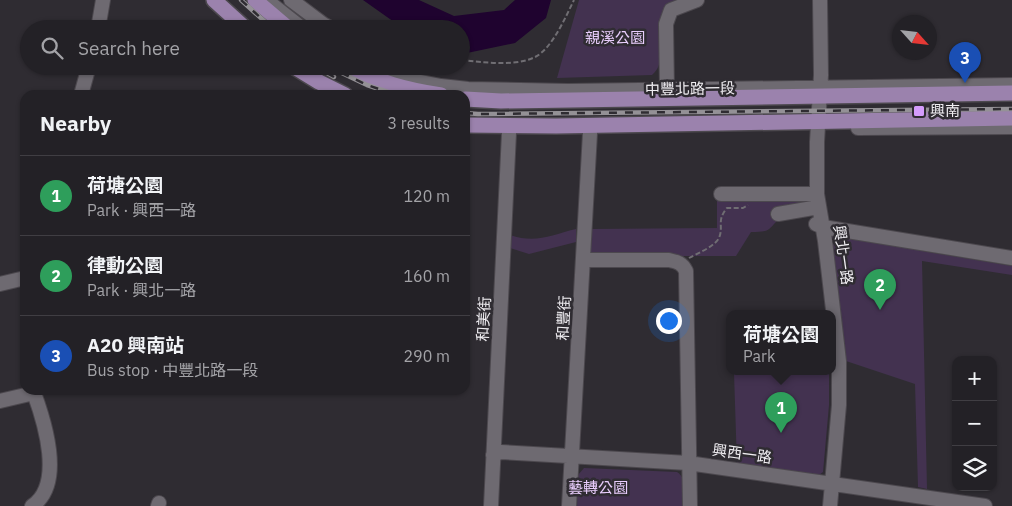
<!DOCTYPE html>
<meta charset="utf-8">
<style>
:root{--surface:#232126;--page:#2b292e;--text:#f1f3f6;--muted:#a3a3a7;--line:#403e43;--accent:#d49cfc}
body{margin:0;font-family:"IBM Plex Sans","Noto Sans TC",sans-serif;background:var(--page);color:var(--text)}
.controls{position:absolute;right:15px;bottom:15px;display:grid;overflow:hidden;border-radius:10px;box-shadow:0 1px 4px #0004}
.controls button{width:45px;height:45px;display:grid;place-items:center;padding:0;border:0;border-bottom:1px solid var(--line);background:var(--surface);color:var(--text);font:25px sans-serif}
.compass{position:absolute;left:892px;top:15px;width:45px;height:45px;border-radius:50%;background:var(--surface);box-shadow:0 1px 4px #0004;rotate:117deg}
.you{position:absolute;left:668px;top:320px;width:18px;height:18px;margin:-12px;border:4px solid #fff;border-radius:50%;background:#1a73e8;box-shadow:0 0 0 8px #1a73e833}
.badge{display:grid;place-items:center;width:32px;height:32px;border-radius:50%;background:var(--accent);color:#fff;font-size:16px;font-weight:700}
.pin{position:absolute;translate:-50% -41px;filter:drop-shadow(0 1px 2px #0008)}
.pin::after{content:'';position:absolute;top:26px;width:18px;height:15px;background:inherit;clip-path:polygon(0 0,100% 0,50% 100%)}
.popup{position:absolute;left:726px;top:310px;width:110px;height:65px;box-sizing:border-box;display:grid;place-content:center;border-radius:10px;background:var(--surface);filter:drop-shadow(0 1px 4px #0005);font-size:16px;white-space:nowrap;color:var(--muted)}
.popup b{font-size:19px;color:var(--text)}
.popup::after{content:'';position:absolute;left:50%;top:100%;margin-left:-10px;border:10px solid transparent;border-top-color:var(--surface)}
.list{margin:0;padding:0;list-style:none}
h2{display:flex;justify-content:space-between;align-items:center;height:65px;margin:0;padding:0 20px;font-size:21px}
h2 small{font-size:16px;font-weight:400;color:var(--muted)}
.list li{display:grid;grid-template-columns:32px 1fr auto;gap:15px;align-items:center;box-sizing:border-box;height:80px;padding:0 20px;border-top:1px solid var(--line)}
.list b{display:block;font-size:19px;white-space:nowrap}
.list p{margin:0;font-size:16px;white-space:nowrap;color:var(--muted)}
.list em{font-size:16px;font-style:normal;color:var(--muted)}
.icon{flex:none;width:28px;height:28px;fill:none;stroke:currentColor;stroke-width:2;stroke-linecap:round;stroke-linejoin:round}
.map{position:relative;flex:none;width:1012px;height:506px;overflow:hidden}
.search{position:absolute;background:var(--surface);box-shadow:0 1px 4px #0004;left:20px;top:20px;width:450px;height:55px;display:flex;align-items:center;gap:12px;box-sizing:border-box;padding:0 18px;border-radius:28px;color:var(--muted);font-size:19px}
.panel{position:absolute;background:var(--surface);box-shadow:0 1px 4px #0004;left:20px;top:90px;width:450px;height:305px;border-radius:15px}
.map>svg:first-child{display:block}
.green{fill:#433250}
.water{fill:#1f032f}
.lines{fill:none;stroke-linecap:round;stroke-linejoin:round}
.minor-casing{stroke:#4c484e;stroke-width:16}
.major-casing{stroke:#4c484e;stroke-width:18}
.path{stroke:#706e73;stroke-width:2;stroke-dasharray:5 2.5;stroke-linecap:butt}
.minor{stroke:#6e6a71;stroke-width:14}
.major{stroke:#9b82ad;stroke-width:15}
.rail-casing{stroke:#949196;stroke-width:4.5}
.rail{stroke:#2f2c32;stroke-width:2.5;stroke-dasharray:8;stroke-linecap:butt}
.poi-dot{fill:#d49cfc;stroke:#2f2c32;stroke-width:2}
.labels{text-anchor:middle;stroke-width:5;stroke-linejoin:round;paint-order:stroke}
.park-label{font-size:15px;fill:#e8cdfc;stroke:#2f2c32}
.street-label{font-size:15px;fill:#f0eef2;stroke:#2f2c32}
.poi-label{font-size:15px;fill:#f0eef2;stroke:#2f2c32;text-anchor:start}
</style>
<div class="map">
<svg width="1012" height="506" viewBox="0 0 1012 506">
<rect width="100%" height="100%" fill="#2f2c32"/>
<path class="green" d="M579 0H679L667 5C664 10 661 15 660 20 655 38 668 62 652 75L557 78Z
M801 198 802 206C796 209 787 212 781 217 767 230 772 232 751 232L736 256H599L593 255 590 251 591 229 717 228V200Z
M576 229V242L529 254 510 248V235C536 244 551 235 576 229Z
M835 233 922 247V251L1012 266V275L922 261 927 489 918 487 915 384 843 360 830 240Z
M829 372V405L823 472 819 475 737 465 734 373Z
M584 468 677 472C687 478 684 495 684 506H577L578 475Z"/>
<path class="water" d="M363 0H419L454 16 504 10 515 0H551L546 18 515 43 467 53 461 51V29H404Z"/>
<g class="lines">
<g class="minor-casing">
<path id="minor" d="M291 0 323 24 332 29
M820 0 821 75 817 142V194L825 241 839 361V405L830 506
M270 3 303 29
M98 29 103 0
M372 66 411 80 441 86 468 89 568 91 1012 85
M412 66H419
M667 89 666 24 671 10 697 0
M81 95 89 66
M858 128 1012 127
M721 194H817
M778 214 813 208
M816 224 823 227 1012 258
M584 260H669C678 262 682 263 686 271L690 506
M0 284 25 278
M0 401 34 393C45 423 64 485 32 506
M493 455 501 452 688 463 985 506
M158 506 159 503
M491 506 509 133
M569 506 590 133"/>
</g>
<g class="major-casing">
<path id="major" d="M214 0 246 29
M255 0 289 29
M293 66 319 82 345 95
M348 66C381 83 404 89 441 95
M465 99 501 101 1012 93
M465 125 556 126 1012 118"/>
</g>
<path class="path" d="M341 25 349 29
M461 60C483 62 515 67 535 57 552 49 566 16 574 0
M689 258C698 253 714 247 719 238 724 226 716 221 727 208H743L748 205"/>
<use href="#minor" class="minor"/>
<use href="#major" class="major"/>
<g class="rail-casing">
<path id="rail" d="M241 0 273 29
M314 66 334 77
M327 66 367 85 397 95
M465 113 478 114 1012 109"/>
</g>
<use href="#rail" class="rail"/>
</g>
<rect class="poi-dot" x="913" y="105" width="12" height="12" rx="2.5"/>
<g class="labels">
<g class="park-label">
<text x="615" y="43">親溪公園</text>
<text x="598" y="493">藝轉公園</text>
</g>
<g class="street-label">
<text transform="translate(690 89) rotate(-1)" y="5">中豐北路一段</text>
<text transform="translate(843 255) rotate(82)" y="5">興北一路</text>
<text transform="translate(564 318) rotate(-87)" y="5">和豐街</text>
<text transform="translate(484 319) rotate(-87)" y="5">和美街</text>
<text transform="translate(742 454) rotate(8)" y="5">興西一路</text>
</g>
<g class="poi-label">
<text x="930" y="116">興南</text>
</g>
</g>
</svg>
<div class="controls">
<button>+</button>
<button>−</button>
<button><svg class="icon" aria-label="layers" viewBox="0 0 24 24"><path d="M12 4l9 5-9 5-9-5zM3 14l9 5 9-5"/></svg></button>
</div>
<svg class="compass" viewBox="-18 -18 36 36"><path d="M0-13l5 13h-10z" fill="#e53935"/><path d="M0 13l5-13h-10z" fill="#a3a3a7"/></svg>
<div class="you"></div>
<div class="pin badge" style="left:781px;top:433px;background:#2e9e5b">1</div>
<div class="popup"><b>荷塘公園</b>Park</div>
<div class="pin badge" style="left:880px;top:310px;background:#2e9e5b">2</div>
<div class="pin badge" style="left:965px;top:83px;background:#1a4fb4">3</div>
<div class="search"><svg class="icon" aria-label="search" viewBox="0 0 24 24"><circle cx="10" cy="10" r="6"/><path d="M15 15l6 6"/></svg>Search here</div>
<section class="panel">
<h2>Nearby<small>3 results</small></h2>
<ul class="list">
<li><span class="badge" style="background:#2e9e5b">1</span><div><b>荷塘公園</b><p>Park · 興西一路</p></div><em>120 m</em></li>
<li><span class="badge" style="background:#2e9e5b">2</span><div><b>律動公園</b><p>Park · 興北一路</p></div><em>160 m</em></li>
<li><span class="badge" style="background:#1a4fb4">3</span><div><b>A20 興南站</b><p>Bus stop · 中豐北路一段</p></div><em>290 m</em></li>
</ul>
</section>
</div>
